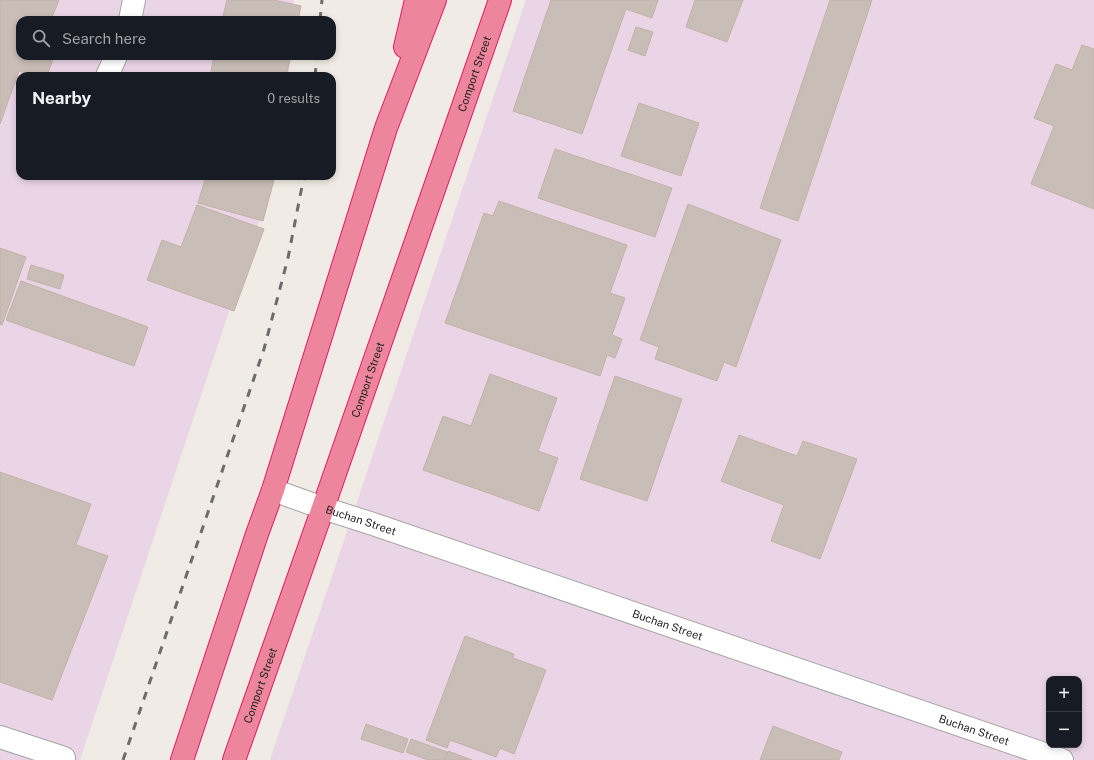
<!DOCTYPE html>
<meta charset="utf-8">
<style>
:root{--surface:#171b24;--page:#242831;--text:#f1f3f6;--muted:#9ea1a6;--line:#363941}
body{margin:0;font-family:"Public Sans",sans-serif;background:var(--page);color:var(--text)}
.controls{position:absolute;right:12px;bottom:12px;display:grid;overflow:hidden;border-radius:8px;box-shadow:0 2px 6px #0003}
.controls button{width:36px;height:36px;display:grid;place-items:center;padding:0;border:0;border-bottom:1px solid var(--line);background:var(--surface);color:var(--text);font:20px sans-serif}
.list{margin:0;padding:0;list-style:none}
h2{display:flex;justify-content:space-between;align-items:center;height:52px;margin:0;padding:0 16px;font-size:17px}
h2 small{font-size:13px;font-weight:400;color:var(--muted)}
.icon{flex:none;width:22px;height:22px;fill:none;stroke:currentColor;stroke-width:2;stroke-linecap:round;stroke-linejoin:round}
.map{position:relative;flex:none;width:1094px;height:760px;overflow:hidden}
.search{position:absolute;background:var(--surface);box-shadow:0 2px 6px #0003;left:16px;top:16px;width:320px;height:44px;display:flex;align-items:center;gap:10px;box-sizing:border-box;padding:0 14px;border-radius:12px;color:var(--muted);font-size:15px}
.panel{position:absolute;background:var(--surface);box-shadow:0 2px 6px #0003;left:16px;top:72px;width:320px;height:108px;border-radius:12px}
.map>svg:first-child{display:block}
.industrial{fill:#ead5e6;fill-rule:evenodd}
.building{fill:#c8bdb7;stroke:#c3b1a5}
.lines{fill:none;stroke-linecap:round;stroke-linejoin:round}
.minor-casing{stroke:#a5a5a5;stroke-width:24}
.highway-casing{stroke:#e61867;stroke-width:24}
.minor{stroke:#fff;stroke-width:22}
.highway{stroke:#ed869d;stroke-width:22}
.rail{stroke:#6c6c6c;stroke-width:3;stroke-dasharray:8 8;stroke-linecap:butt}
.labels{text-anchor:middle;stroke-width:3.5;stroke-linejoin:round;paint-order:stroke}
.street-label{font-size:11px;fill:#1e1e1e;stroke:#fff}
</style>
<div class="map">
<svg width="1094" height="760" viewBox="0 0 1094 760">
<rect width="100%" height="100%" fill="#f0ebe4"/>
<path class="industrial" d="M0 0H294L293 20H20V56H290L289 76H20V176H274L80 760H0Z
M526 0H1094V760H270ZM1049 679H1079V745H1049Z"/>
<path class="building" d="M0 0H59L51 20H20V56H54L47 76H33L19 71 0 124Z
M227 0H274L301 6 298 20H222Z
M551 0H658L652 18 626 9 582 134 513 111Z
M695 0H743L727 42 686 27Z
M830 0H872L798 221 760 208Z
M636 27 653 32 645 56 628 50Z
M1082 45 1094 49V209L1031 184 1054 126 1034 118 1056 64 1072 70Z
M214 56H291L286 76H210Z
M639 103 699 123 681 176 621 156Z
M555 149 672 188 655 237 538 198Z
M206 176H275L263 221 198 203Z
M499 201 627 245 610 293 625 298 612 335 622 339 615 358 607 355 600 376 445 323 484 213 493 216Z
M688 204 781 240 736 367 724 362 717 381 655 359 659 347 640 340Z
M197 205 264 229 234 311 147 280 162 240 181 247Z
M0 248 26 257 2 325 0 324Z
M31 265 64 275 60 289 27 279Z
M21 281 148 327 134 366 6 320Z
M490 374 557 398 538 451 558 458 539 511 423 470 443 416 471 426Z
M615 376 682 399 647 501 580 479Z
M739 435 797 456 803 441 857 459 820 559 771 541 784 505 721 481Z
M0 472 91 504 76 545 108 556 52 700 0 682Z
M465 636 514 654 513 658 546 670 514 754 500 748 496 757 450 740 447 748 426 740Z
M366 724 408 739 403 753 361 739Z
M773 726 842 752 839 760H760Z
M411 739 447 752 444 760H428L406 752Z
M448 751 472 760H445Z"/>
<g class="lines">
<g class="minor-casing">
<g id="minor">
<path d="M130 20 134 0"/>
<path d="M107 76 116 56"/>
<path id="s1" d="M273 490 323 508 373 524 1062 760"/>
<path d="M0 737 64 758"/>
</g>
</g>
<g class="highway-casing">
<g id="highway">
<path d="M405 47 416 0"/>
<path d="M182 760 257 534 273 490 386 128 435 0"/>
<path id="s2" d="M234 760 323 508 500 0"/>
</g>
</g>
<use href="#minor" class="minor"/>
<use href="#highway" class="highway"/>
<path class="rail" d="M320 20 322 0
M315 76 317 56
M123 760 264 349 288 258 304 176"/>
</g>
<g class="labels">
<g class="street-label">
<text dy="4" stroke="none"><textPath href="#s2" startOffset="727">Comport Street</textPath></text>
<text dy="4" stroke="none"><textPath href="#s2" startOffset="403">Comport Street</textPath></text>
<text dy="4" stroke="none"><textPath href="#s1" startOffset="93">Buchan Street</textPath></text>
<text dy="4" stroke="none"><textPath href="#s1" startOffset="417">Buchan Street</textPath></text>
<text dy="4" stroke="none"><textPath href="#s2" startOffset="79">Comport Street</textPath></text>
<text dy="4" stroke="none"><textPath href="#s1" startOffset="741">Buchan Street</textPath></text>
</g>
</g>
</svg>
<div class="controls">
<button>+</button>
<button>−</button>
</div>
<div class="search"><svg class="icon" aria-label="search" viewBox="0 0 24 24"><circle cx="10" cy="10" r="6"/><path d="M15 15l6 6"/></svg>Search here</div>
<section class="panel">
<h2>Nearby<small>0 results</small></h2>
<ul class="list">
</ul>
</section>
</div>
